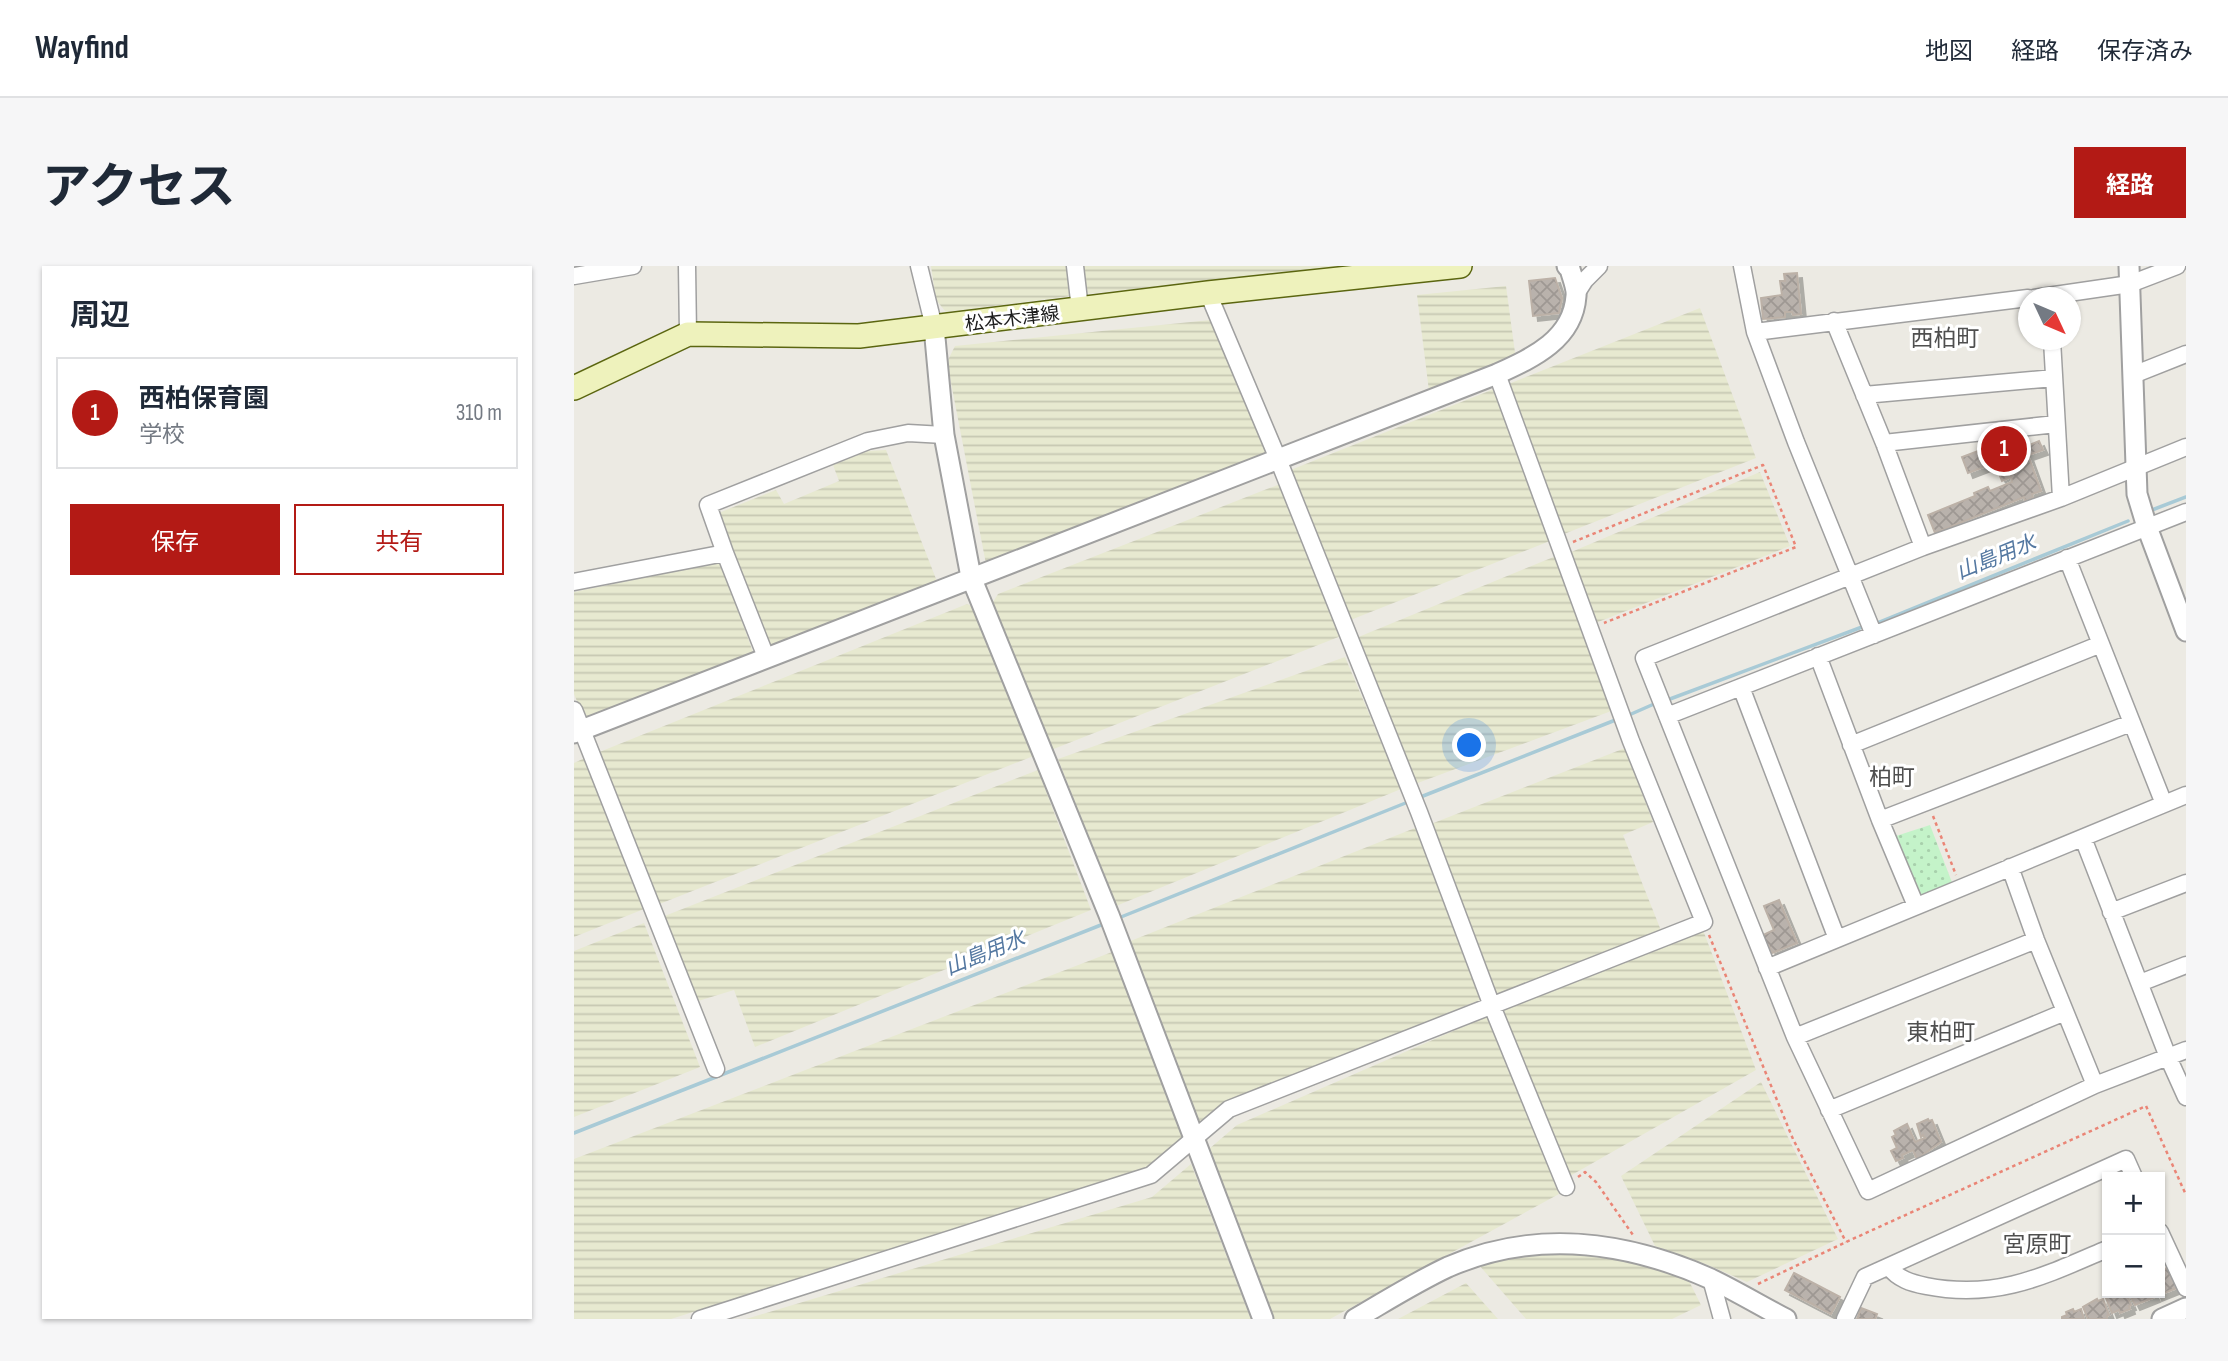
<!DOCTYPE html>
<html lang="ja">
<meta charset="utf-8">
<style>
:root{--surface:#fff;--page:#f6f6f7;--text:#1f2937;--muted:#747a83;--line:#e0e1e3;--accent:#b31a15}
body{margin:0;font-family:"Sofia Sans Condensed","Noto Sans JP",sans-serif;background:var(--page);color:var(--text)}
.controls{position:absolute;right:21px;bottom:21px;display:grid;overflow:hidden;border-radius:0px;box-shadow:0 2px 5px #0004}
.controls button{width:63px;height:63px;display:grid;place-items:center;padding:0;border:0;border-bottom:2px solid var(--line);background:var(--surface);color:var(--text);font:35px sans-serif}
.compass{position:absolute;left:1444px;top:21px;width:63px;height:63px;border-radius:50%;background:var(--surface);box-shadow:0 2px 5px #0004;rotate:134deg}
.you{position:absolute;left:896px;top:480px;width:24px;height:24px;margin:-18px;border:5px solid #fff;border-radius:50%;background:#1a73e8;box-shadow:0 0 0 10px #1a73e833}
.badge{display:grid;place-items:center;width:46px;height:46px;border-radius:50%;background:var(--accent);color:#fff;font-size:23px;font-weight:700}
.pin{position:absolute;translate:-50% -50%;border:4px solid #fff;box-shadow:0 2px 7px #0006}
.list{margin:0;padding:0;list-style:none}
h2{display:flex;justify-content:space-between;align-items:center;height:91px;margin:0;padding:0 28px;font-size:30px}
h2 small{font-size:23px;font-weight:400;color:var(--muted)}
.list li{display:grid;grid-template-columns:46px 1fr auto;gap:21px;align-items:center;box-sizing:border-box;height:112px;margin:0 14px 14px;padding:0 14px;border:2px solid var(--line);border-radius:0px}
.list b{display:block;font-size:26px;white-space:nowrap}
.list p{margin:0;font-size:23px;white-space:nowrap;color:var(--muted)}
.list em{font-size:23px;font-style:normal;color:var(--muted)}
.actions{display:flex;gap:14px;padding:21px 28px}
.actions a{flex:1;padding:16px 0;border:2px solid var(--accent);border-radius:0px;text-align:center;font-size:24px;color:var(--accent)}
.actions .main{background:var(--accent);color:#fff}
.map{position:relative;flex:none;width:1612px;height:1053px;overflow:hidden;border-radius:0px}
header{display:flex;align-items:center;gap:42px;box-sizing:border-box;height:98px;padding:0 35px;background:var(--surface);border-bottom:2px solid var(--line)}
header strong{font-size:33px}
nav{display:flex;gap:38px;margin-inline-start:auto;font-size:24px}
.intro{display:flex;align-items:center;justify-content:space-between;box-sizing:border-box;height:168px;padding:0 42px}
h1{margin:0;font-size:49px}
.button{padding:18px 32px;border-radius:0px;background:var(--accent);color:#fff;font-size:24px;font-weight:700}
main{display:flex;gap:42px;padding:0 42px}
aside{flex:1;background:var(--surface);border-radius:0px;box-shadow:0 2px 5px #0004}
.map>svg:first-child{display:block}
.farmland{fill:url(#farmland-rules)}
.park{fill:url(#park-dots)}
.lines{fill:none;stroke-linecap:round;stroke-linejoin:round}
.stream{stroke:#a8cad6;stroke-width:3.5}
.building{fill:url(#building-cross-hatch);stroke:#bcb1a7;stroke-width:2;filter:url(#shadow)}
.minor-casing{stroke:#a0a0a0;stroke-width:19}
.tertiary-casing{stroke:#a0a0a0;stroke-width:23}
.secondary-casing{stroke:#5b6610;stroke-width:26}
.path{stroke:#ea8576;stroke-width:2.5;stroke-dasharray:3.5 3.5;stroke-linecap:butt}
.minor{stroke:#fff;stroke-width:16}
.tertiary{stroke:#fff;stroke-width:19}
.secondary{stroke:#eef2bc;stroke-width:23}
.labels{text-anchor:middle;stroke-width:6;stroke-linejoin:round;paint-order:stroke}
.street-label{font-size:19px;fill:#1c1c1c;stroke:#fff}
.water-label{font-size:21px;font-style:italic;fill:#5478a1;stroke:#fff}
.quarter-label{font-size:23px;fill:#4f4f4f;stroke:#fff}
</style>
<header>
<strong>Wayfind</strong>
<nav><a>地図</a><a>経路</a><a>保存済み</a></nav>
</header>
<div class="intro"><h1>アクセス</h1><a class="button">経路</a></div>
<main>
<aside>
<h2>周辺<small></small></h2>
<ul class="list">
<li><span class="badge">1</span><div><b>西柏保育園</b><p>学校</p></div><em>310 m</em></li>
</ul>
<div class="actions"><a class="main">保存</a><a>共有</a></div>
</aside>
<div class="map">
<svg width="1612" height="1053" viewBox="0 0 1612 1053">
<defs>
<pattern id="farmland-rules" width="6" height="5" patternUnits="userSpaceOnUse" patternTransform="scale(1.75)"><rect width="6" height="5" fill="#e7e9d0"/><path d="M0 2.5h6" fill="none" stroke="#c6c7b2"/></pattern>
<pattern id="park-dots" width="8" height="8" patternUnits="userSpaceOnUse" patternTransform="scale(1.75)"><rect width="8" height="8" fill="#c4f3c9"/><path d="M2 2h.1M6 6h.1" fill="none" stroke="#a8d0ac" stroke-width="1.8" stroke-linecap="round"/></pattern>
<pattern id="building-cross-hatch" width="8" height="8" patternUnits="userSpaceOnUse" patternTransform="scale(1.75)"><rect width="8" height="8" fill="#b9b2ac"/><path d="M0 0l8 8M0 8l8-8" fill="none" stroke="#9e9893"/></pattern>
<filter id="shadow"><feDropShadow dx="5" dy="5" stdDeviation="0" flood-color="#0004"/></filter>
</defs>
<rect width="100%" height="100%" fill="#eceae3"/>
<path class="farmland" d="M357 0H494L497 30 372 46 362 34Z
M508 0H777L512 28Z
M932 20 942 94 855 125 843 29Z
M1126 42 1182 192 990 268 932 119Z
M636 54 693 188 412 298 373 96 381 80Z
M920 123 976 275 774 355 714 205Z
M312 184 364 318 197 386 142 248 202 224 210 238 265 215 259 199 293 185Z
M1186 206 1216 280 1019 358 995 287Z
M706 218 767 370 477 484 419 336 424 328Z
M982 290 1040 444 841 518 782 372Z
M147 296 181 392 12 457 0 428V326Z
M393 338 405 343 462 489 83 639 23 487Z
M771 391 827 523 542 640 484 493Z
M1051 482 1079 556 1049 569 1088 667 924 733 857 558Z
M13 491 70 643 0 671V497Z
M464 504 517 644 181 781 160 724 121 736 88 651Z
M841 562 908 733 650 839 623 857 554 676Z
M70 657 126 801 0 851V685Z
M1129 664 1182 804 996 910 926 743Z
M538 686 612 869 571 903 97 1053H0V893Z
M916 749 985 928 756 1053H700L635 883 663 859Z
M1187 816 1264 973 1173 1016 1134 999 1081 980 1047 910Z
M617 898 677 1053H172L578 931Z
M1004 985 1062 995 1114 1013 1127 1039 1098 1053H952L904 998 960 987Z
M892 1017 924 1053H824Z"/>
<path class="park" d="M1356 559 1379 619 1346 632 1322 570Z"/>
<g class="lines">
<path class="stream" d="M1578 244 1612 231
M1303 357 1554 255
M1096 433 1288 361
M1055 449 1080 438
M844 532 1044 453
M542 653 834 536
M0 867 532 657"/>
</g>
<path class="building" d="M1223 7 1227 48 1219 49 1218 46H1211V51L1189 53 1187 32 1208 29 1206 15H1211L1210 8Z
M981 12 988 32 985 47 959 50 955 15Z
M1441 171 1446 183 1465 175 1469 184 1454 189 1467 225 1458 228 1459 232 1451 235 1450 231 1361 267 1354 249 1401 230 1400 227 1414 221 1416 225 1438 216 1437 211 1428 215 1422 200 1431 196 1430 193 1394 207 1388 191Z
M1205 634 1223 677 1198 687 1195 680 1192 682 1187 670 1200 664 1190 640Z
M1354 853 1355 855 1358 854 1367 876 1343 893 1339 884 1328 889 1329 892 1322 895 1317 885 1323 882 1318 871 1322 869 1320 865 1333 858 1341 876 1351 872 1349 869 1347 871 1343 858Z
M1595 1001 1603 1022 1583 1030 1582 1027H1586V1005Z
M1220 1007 1266 1031 1257 1048 1211 1024Z
M1537 1027H1552L1557 1039 1555 1040 1556 1043 1546 1047 1545 1044 1538 1047 1532 1032 1538 1030Z
M1555 1027H1579L1581 1031 1561 1039Z
M1523 1033 1524 1035 1529 1033 1535 1049 1533 1050V1053H1514L1509 1041Z
M1287 1042 1303 1048 1301 1053H1283Z
M1499 1043 1500 1046 1507 1043 1510 1053H1488V1051L1493 1049 1492 1046Z"/>
<g class="lines">
<g class="minor-casing">
<path id="minor" d="M113 0 114 68
M345 0 360 61
M501 0 506 43
M1168 0 1181 66 1222 176 1300 369
M0 10 59 0
M634 27 704 193 845 546 918 740 992 921
M1002 28 1011 14 1025 0
M1460 32 1556 18 1603 0
M1260 55 1310 177 1349 281
M1181 66 1454 32
M1478 74 1487 232
M1559 109 1612 88
M1290 129 1480 112
M1310 177 1482 158
M1612 181 1487 232 1349 281 1070 392 1221 771 1294 925 1521 819 1612 784
M1493 292 1590 538
M0 316 151 287
M1244 390 1306 554 1342 640
M192 391 151 287 134 239 294 175 334 167 370 169
M1167 421 1263 673
M0 444 142 803
M1093 450 1612 246
M1277 479 1527 378
M1306 554 1557 457
M1509 572 1594 791 1612 831
M1436 601 1462 674 1521 819
M1537 646 1612 617
M1193 702 1612 529
M1566 717 1612 699
M1221 771 1462 674
M1255 844 1491 746
M1586 966 1612 1022
M1315 1001C1324 1013 1337 1017 1352 1020 1423 1034 1470 1010 1533 983
M1137 1013 1148 1053
M126 1053 577 909 655 843 1130 656 1057 475 923 108
M1271 1053 1291 1011 1552 893 1560 911"/>
</g>
<g class="tertiary-casing">
<path id="tertiary" d="M1555 0 1563 228 1573 261 1612 365
M360 61 370 169 397 311 535 649 689 1053
M0 467 923 108C958 92 999 74 1002 30 1003 22 998 11 996 3L993 0
M781 1053C812 1035 842 1016 874 1001 961 963 1052 975 1137 1013 1162 1025 1187 1040 1212 1053
M1588 1053 1612 1042"/>
</g>
<g class="secondary-casing">
<path id="secondary" d="M0 122 114 68 285 70 634 27 886 0"/>
</g>
<path class="path" d="M999 276 1189 199 1222 281 1030 357
M1359 550 1382 609
M1135 669 1219 873 1272 976
M1004 911 1011 906 1022 916 1059 969
M1184 1018 1272 976 1572 840 1612 929"/>
<use href="#minor" class="minor"/>
<use href="#tertiary" class="tertiary"/>
<use href="#secondary" class="secondary"/>
</g>
<g class="labels">
<g class="street-label">
<text transform="translate(438 52) rotate(-7)" y="7">松本木津線</text>
</g>
<g class="water-label">
<text transform="translate(1422 291) rotate(-22)" y="7">山島用水</text>
<text transform="translate(411 687) rotate(-22)" y="7">山島用水</text>
</g>
<g class="quarter-label">
<text x="1371" y="80">西柏町</text>
<text x="1318" y="519">柏町</text>
<text x="1367" y="774">東柏町</text>
<text x="1463" y="986">宮原町</text>
</g>
</g>
</svg>
<div class="controls">
<button>+</button>
<button>−</button>
</div>
<svg class="compass" viewBox="-18 -18 36 36"><path d="M0-13l5 13h-10z" fill="#e53935"/><path d="M0 13l5-13h-10z" fill="#747a83"/></svg>
<div class="you"></div>
<div class="pin badge" style="left:1430px;top:183px">1</div>
</div>
</main>
